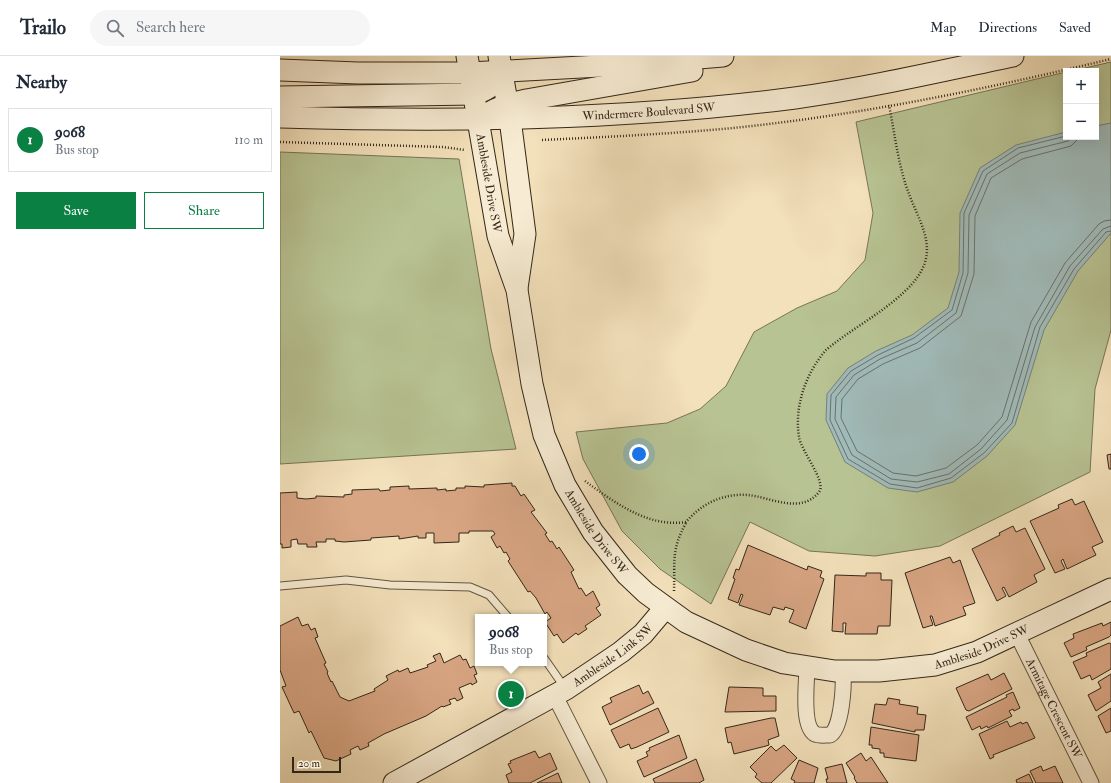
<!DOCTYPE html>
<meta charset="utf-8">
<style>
:root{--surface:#fff;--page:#f6f6f7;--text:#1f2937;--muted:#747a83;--line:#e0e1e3;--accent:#0b8043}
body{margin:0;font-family:"IM FELL Double Pica",serif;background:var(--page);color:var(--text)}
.controls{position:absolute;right:12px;top:12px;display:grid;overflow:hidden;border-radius:0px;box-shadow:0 4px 16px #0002}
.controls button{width:36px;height:36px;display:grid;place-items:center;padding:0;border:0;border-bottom:1px solid var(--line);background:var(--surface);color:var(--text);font:20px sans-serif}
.scale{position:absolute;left:12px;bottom:10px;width:49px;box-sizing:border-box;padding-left:4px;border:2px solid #33271a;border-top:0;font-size:11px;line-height:14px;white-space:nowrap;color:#33271a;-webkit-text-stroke:3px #f7ecd3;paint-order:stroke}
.you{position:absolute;left:359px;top:398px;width:14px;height:14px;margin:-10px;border:3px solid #fff;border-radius:50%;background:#1a73e8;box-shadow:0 0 0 6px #1a73e833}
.badge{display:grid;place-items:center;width:26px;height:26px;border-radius:50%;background:var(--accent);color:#fff;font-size:13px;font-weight:700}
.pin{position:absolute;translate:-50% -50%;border:2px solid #fff;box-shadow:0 1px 4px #0006}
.popup{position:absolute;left:195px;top:558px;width:72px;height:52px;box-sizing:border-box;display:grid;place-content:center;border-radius:0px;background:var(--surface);filter:drop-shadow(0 1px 3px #0005);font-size:13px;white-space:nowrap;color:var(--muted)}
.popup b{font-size:15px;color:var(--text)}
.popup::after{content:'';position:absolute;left:50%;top:100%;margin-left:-8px;border:8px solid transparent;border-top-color:var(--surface)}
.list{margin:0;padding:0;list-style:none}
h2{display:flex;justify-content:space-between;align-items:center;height:52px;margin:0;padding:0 16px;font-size:17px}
h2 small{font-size:13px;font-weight:400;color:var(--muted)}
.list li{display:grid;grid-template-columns:26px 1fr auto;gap:12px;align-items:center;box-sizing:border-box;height:64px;margin:0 8px 8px;padding:0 8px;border:1px solid var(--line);border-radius:0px}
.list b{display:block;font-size:15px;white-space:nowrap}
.list p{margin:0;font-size:13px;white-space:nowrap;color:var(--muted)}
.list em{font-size:13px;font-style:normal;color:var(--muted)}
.actions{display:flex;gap:8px;padding:12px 16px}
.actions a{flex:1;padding:9px 0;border:1px solid var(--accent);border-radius:0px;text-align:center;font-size:14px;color:var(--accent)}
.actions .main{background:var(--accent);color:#fff}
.icon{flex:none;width:22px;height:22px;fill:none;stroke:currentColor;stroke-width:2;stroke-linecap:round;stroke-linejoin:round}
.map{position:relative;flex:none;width:831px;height:727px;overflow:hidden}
header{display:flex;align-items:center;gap:24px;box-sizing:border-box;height:56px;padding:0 20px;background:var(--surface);border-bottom:1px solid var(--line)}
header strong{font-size:19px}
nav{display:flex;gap:22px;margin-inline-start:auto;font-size:14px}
.search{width:280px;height:36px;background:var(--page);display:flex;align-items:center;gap:10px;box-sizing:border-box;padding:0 14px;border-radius:22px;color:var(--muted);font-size:15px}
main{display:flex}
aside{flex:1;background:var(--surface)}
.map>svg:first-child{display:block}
.green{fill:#b8c393;stroke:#767556}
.water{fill:#a0bbba;stroke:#74807a}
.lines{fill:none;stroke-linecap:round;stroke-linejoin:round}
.shore{stroke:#6a716a;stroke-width:1}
.building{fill:#d9a684;stroke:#33271a}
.lane-casing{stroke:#635642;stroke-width:9}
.street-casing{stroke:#635642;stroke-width:17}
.secondary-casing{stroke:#33271a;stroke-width:23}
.path{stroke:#33271a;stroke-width:2.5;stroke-dasharray:1 2;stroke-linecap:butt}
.lane{stroke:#f7ecd3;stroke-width:7}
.street{stroke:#f7ecd3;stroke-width:15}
.secondary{stroke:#f7ecd3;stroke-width:21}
.labels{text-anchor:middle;stroke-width:4;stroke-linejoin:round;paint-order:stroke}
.street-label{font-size:12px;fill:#33271a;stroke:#f7ecd3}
</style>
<header>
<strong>Trailo</strong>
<div class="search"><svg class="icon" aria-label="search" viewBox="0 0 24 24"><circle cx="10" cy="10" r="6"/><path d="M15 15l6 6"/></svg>Search here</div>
<nav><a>Map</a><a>Directions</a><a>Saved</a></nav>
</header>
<main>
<aside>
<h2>Nearby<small></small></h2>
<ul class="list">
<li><span class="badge">1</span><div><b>9068</b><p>Bus stop</p></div><em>110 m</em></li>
</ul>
<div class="actions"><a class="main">Save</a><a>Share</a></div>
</aside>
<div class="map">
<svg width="831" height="727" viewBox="0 0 831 727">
<rect width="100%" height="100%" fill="#f3e1bb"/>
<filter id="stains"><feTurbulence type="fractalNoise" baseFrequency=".005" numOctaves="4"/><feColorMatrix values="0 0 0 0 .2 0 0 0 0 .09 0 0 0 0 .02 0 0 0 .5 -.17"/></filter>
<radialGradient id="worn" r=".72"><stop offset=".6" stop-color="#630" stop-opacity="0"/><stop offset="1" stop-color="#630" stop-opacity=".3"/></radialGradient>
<path class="green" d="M831 6V274L815 333 810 416 660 490 595 500 529 495 470 466 431 548 380 513 342 475 303 403 296 376 387 367 420 353 446 330 474 276 517 252 557 235 585 204 593 157 576 66 786 16V81H816V15H792Z
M0 96 179 103 211 293 236 393 0 408Z"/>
<path class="water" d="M831 67V177L798 215 764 274 735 369 707 400 673 426 637 436 608 432 565 406 546 364 547 338 568 312 596 295 632 279 668 252 679 216 680 157 700 112 736 89 786 76V81H816V70Z"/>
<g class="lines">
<path class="shore" d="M786 80 738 92 703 115 684 157 683 217 672 254 634 282 598 299 571 315 551 339 550 364 568 403 610 428 637 432 671 422 704 397 732 367 760 271 794 213 826 176 831 175
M793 81 788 85 740 97 707 118 689 159 688 217 676 257 637 287 600 303 574 319 556 341 555 363 572 399 611 423 637 426 669 418 701 393 727 364 755 271 790 210 823 173 831 170
M800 81 791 90 742 103 711 122 695 160 694 218 681 260 640 292 603 308 578 323 562 343 561 362 577 395 613 417 636 420 666 412 697 389 722 361 751 266 785 207 819 168 824 165 831 164"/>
</g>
<path class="building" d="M831 398V413H829L827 399Z
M232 427V430H235L241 440 244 438 255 454 251 456 267 477 265 478 270 486 272 485 277 493 279 491 294 514 291 516 299 533 301 532 306 540 313 535 320 549 316 552 321 559 305 570 307 573 298 579 296 577 283 587 277 578 274 580 265 566 271 562 267 556 265 558 256 542 250 535 248 536 228 505 230 503 226 496 224 497 220 490 217 492 211 481 215 478 213 475H189V477H179V486L154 487V477H146V482H138V480L119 483V480L91 482V484L64 486 55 485V483H46V486H36L37 491H27V488H18L17 483 11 484V491L2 492V488H0V437L17 436V442L26 443 36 442V440L64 441V439L72 438V434L99 433 100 435 110 434V431L129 430V433L157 432V434L166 433V435L176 434V432H185V430L204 431V429Z
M792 443 795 449 804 445 823 486 812 491 816 499 787 513 783 503 781 505 785 513 775 517 750 465 779 452 778 449Z
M733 470 736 476 745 472 765 513 754 519 757 526 729 541 724 531 722 532 726 540 717 545 692 493 720 479 719 477Z
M468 489 527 514 528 510 542 515 540 521 544 523 526 573 509 566 514 554 505 551 504 554 493 551 490 559 459 549 463 539 461 538 458 547 448 543 455 523 453 522 456 513 459 514Z
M670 501 673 507 680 504 695 547 683 551 686 559 655 570 652 560H650L653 569 643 572 625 517Z
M586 517H601V524H612L610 570H598L597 578H565L566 567H563V576L552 575 555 519 586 520Z
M18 561 22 570 28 568 31 574 35 572 38 581 35 582 46 607 44 608 48 616 47 617 51 626 52 625 60 641 69 645 95 635 94 633 108 624 106 620 118 614 119 616 128 612 130 617 148 611 147 609 156 605 153 600 160 597 164 607 180 599 183 604 186 603 190 612 194 610 197 618 194 619 197 626 192 629 191 627 179 632 183 642 177 645 175 642 169 644 171 648 163 651 162 650 146 660 104 678 88 687 89 690 80 694 78 690 70 694 71 698 56 705 44 702 31 675 29 677 19 655 14 657 2 631 6 630 0 614V570Z
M831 566V579L829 581 806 591 807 594 791 601 784 587 794 582 793 578 822 567 823 570Z
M829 587 831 588V613L812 624 810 619 801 623 793 606 807 600 806 597Z
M724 617 732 633 689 655 686 654 676 632 708 618 711 624Z
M831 618V645L816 655 808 639 821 632 818 626Z
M359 629 363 638 368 635 374 647 330 669 322 651 332 646 330 642Z
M449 631 483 632V640H496V655L445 656Z
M733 636 740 652 734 655 733 653 729 655 732 660 708 672 707 670 701 673 700 670 692 674 686 661 727 641 726 639Z
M608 642 620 644 619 648 638 651 637 658 646 659 644 674H635V676L592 667 595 648 606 649Z
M378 652 389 676 357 691 351 693 349 688 340 692 331 674Z
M831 652V675L826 677 818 660Z
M491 662H495L499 680 488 684 489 689 486 690 454 698 451 686 448 687 445 672Z
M727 665 730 671 741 666 742 668 747 666 755 682 713 699 714 701 710 703 699 678Z
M591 671 639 679 636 705 604 701V697H600V693L592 692V689H589Z
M399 679 407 702 364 721 357 705 368 700 366 696 370 694 369 692Z
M504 689 517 702 491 727H482L475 721 477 718 470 711 491 690 496 695Z
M255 695 259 702 270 697 277 713 250 727H229L226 719 232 716 228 708 231 707 230 705Z
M581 697 586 705 591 701 608 727H577L574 722 575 721 566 707Z
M416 703 424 724 419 727H375L373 723Z
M519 704 538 712 534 727H514L515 725 511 723Z
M562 708 567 727H547L546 723H548L545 712Z
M761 710 763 715 775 710 783 727H756L750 715Z
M278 717 282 727H257Z
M749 718 753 727H737L736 724Z"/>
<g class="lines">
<g class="lane-casing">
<path id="lane" d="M0 530 66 524 110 529 190 531 209 539 228 561
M264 602 285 632"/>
</g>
<g class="street-casing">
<g id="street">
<path id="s1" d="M737 578 811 727"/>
<path d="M527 611C527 624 521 670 535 678 539 680 545 679 550 679 562 672 564 629 563 615"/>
<path d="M275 640 319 727"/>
</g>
</g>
<g class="secondary-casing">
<g id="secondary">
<path id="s2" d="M187 0 218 180 237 234 252 328 264 379 285 429 313 476 347 519 366 537 406 566 466 594 504 607 555 615H599L655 609 697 596 831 533"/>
<path d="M219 0 230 63 245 178 237 232"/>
<path d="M0 14 78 17H190L320 10 443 0"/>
<path d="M0 41 194 38C206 35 217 28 221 15"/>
<path id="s3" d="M0 61C172 66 344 64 515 42 588 32 661 15 733 0"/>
<path d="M202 62C215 51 230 48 246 44L412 15"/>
<path id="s4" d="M114 727 286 633 341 596 363 578 385 552"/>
</g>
</g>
<path class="path" d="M262 84C326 81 389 78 453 72 580 59 707 33 831 3
M0 86 163 91 185 94
M305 425C334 446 368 472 406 466 421 448 443 437 468 439 490 441 521 459 539 436 547 426 521 395 519 381 514 350 526 317 546 294 571 273 601 258 624 236 669 195 636 167 624 123 617 99 614 74 609 49
M394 535C395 505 391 494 406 467"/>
<use href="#lane" class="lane"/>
<use href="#street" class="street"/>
<use href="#secondary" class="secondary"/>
</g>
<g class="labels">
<g class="street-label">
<text dy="4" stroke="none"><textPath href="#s3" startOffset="369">Windermere Boulevard SW</textPath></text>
<text dy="4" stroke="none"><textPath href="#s2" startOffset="129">Ambleside Drive SW</textPath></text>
<text dy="4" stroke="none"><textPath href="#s2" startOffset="498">Ambleside Drive SW</textPath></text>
<text dy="4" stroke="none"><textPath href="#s2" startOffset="935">Ambleside Drive SW</textPath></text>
<text dy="4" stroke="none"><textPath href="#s4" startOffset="254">Ambleside Link SW</textPath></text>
<text dy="4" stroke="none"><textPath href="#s1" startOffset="83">Armitage Crescent SW</textPath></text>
</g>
</g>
<rect width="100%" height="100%" filter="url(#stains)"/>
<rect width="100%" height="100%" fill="url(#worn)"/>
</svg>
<div class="controls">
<button>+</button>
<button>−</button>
</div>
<div class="scale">20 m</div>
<div class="you"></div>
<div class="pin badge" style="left:231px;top:638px">1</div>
<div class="popup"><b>9068</b>Bus stop</div>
</div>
</main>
